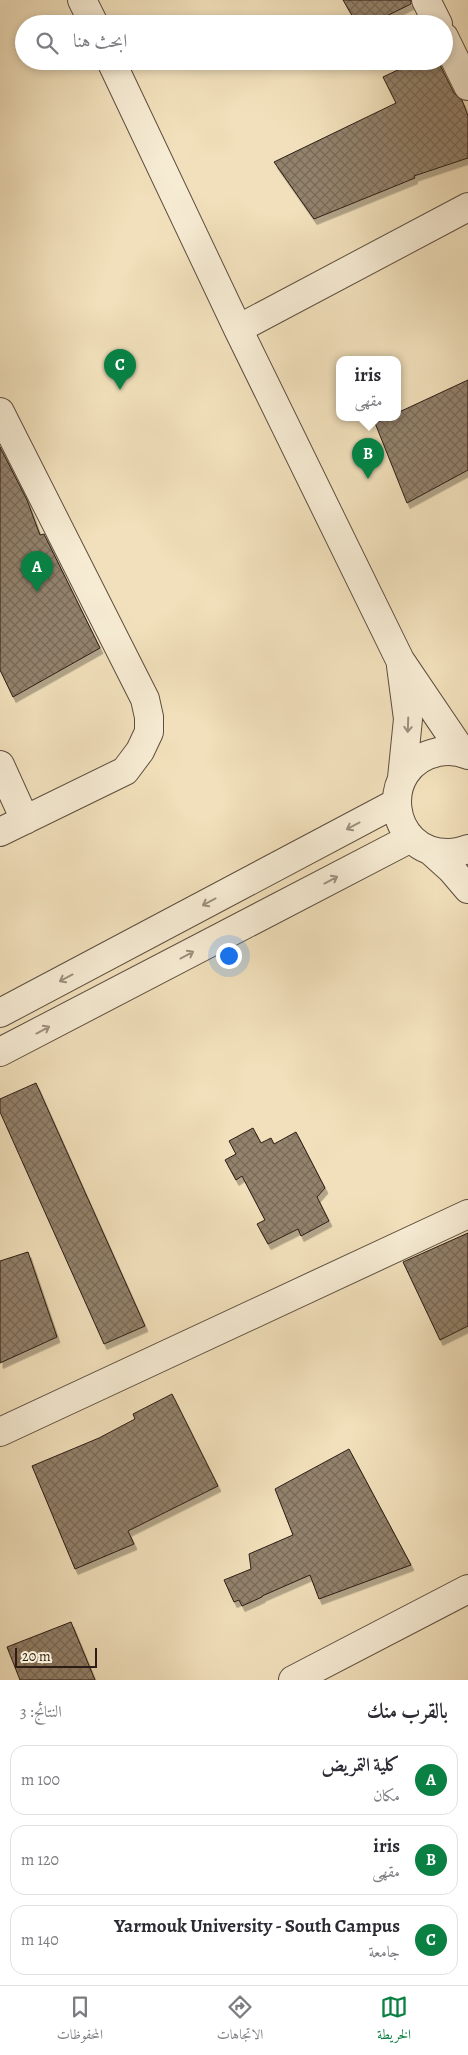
<!DOCTYPE html>
<html lang="ar">
<meta charset="utf-8">
<style>
:root{--surface:#fff;--page:#f7f7f7;--text:#2b2b33;--muted:#7c7c81;--line:#e1e1e2;--accent:#0b8043}
body{margin:0;font-family:Alegreya,Amiri,serif;background:var(--page);color:var(--text);direction:rtl}
.scale{position:absolute;left:15px;bottom:12px;width:82px;box-sizing:border-box;padding-left:5px;border:2px solid #2d1d16;border-top:0;font-size:14px;line-height:18px;white-space:nowrap;color:#2d1d16;-webkit-text-stroke:4px #f6ebd3;paint-order:stroke}
.you{position:absolute;left:228px;top:955px;width:18px;height:18px;margin:-12px;border:4px solid #fff;border-radius:50%;background:#1a73e8;box-shadow:0 0 0 8px #1a73e833}
.badge{display:grid;place-items:center;width:32px;height:32px;border-radius:50%;background:var(--accent);color:#fff;font-size:16px;font-weight:700}
.pin{position:absolute;translate:-50% -41px;filter:drop-shadow(0 1px 2px #0008)}
.pin::after{content:'';position:absolute;top:26px;width:18px;height:15px;background:inherit;clip-path:polygon(0 0,100% 0,50% 100%)}
.popup{position:absolute;left:336px;top:356px;width:65px;height:65px;box-sizing:border-box;display:grid;place-content:center;border-radius:10px;background:var(--surface);filter:drop-shadow(0 1px 4px #0005);font-size:16px;white-space:nowrap;color:var(--muted)}
.popup b{font-size:19px;color:var(--text)}
.popup::after{content:'';position:absolute;left:50%;top:100%;margin-left:-10px;border:10px solid transparent;border-top-color:var(--surface)}
.list{margin:0;padding:0;list-style:none}
h2{display:flex;justify-content:space-between;align-items:center;height:65px;margin:0;padding:0 20px;font-size:21px}
h2 small{font-size:16px;font-weight:400;color:var(--muted)}
.list li{display:grid;grid-template-columns:32px 1fr auto;gap:15px;align-items:center;box-sizing:border-box;height:70px;margin:0 10px 10px;padding:0 10px;border:1px solid var(--line);border-radius:15px}
.list b{display:block;font-size:19px;white-space:nowrap}
.list p{margin:0;font-size:16px;white-space:nowrap;color:var(--muted)}
.list em{font-size:16px;font-style:normal;color:var(--muted)}
.icon{flex:none;width:28px;height:28px;fill:none;stroke:currentColor;stroke-width:2;stroke-linecap:round;stroke-linejoin:round}
.map{position:relative;flex:none;width:468px;height:1680px;overflow:hidden;direction:ltr}
.search{position:absolute;background:var(--surface);box-shadow:0 2px 8px #0003;left:15px;right:15px;top:15px;height:55px;display:flex;align-items:center;gap:12px;box-sizing:border-box;padding:0 18px;border-radius:28px;color:var(--muted);font-size:19px}
.sheet{height:305px;background:var(--surface)}
nav{display:flex;justify-content:space-around;align-items:center;box-sizing:border-box;height:70px;border-top:1px solid var(--line);background:var(--surface);font-size:14px;color:var(--muted)}
nav a{display:grid;justify-items:center;gap:2px}
nav .on{color:var(--accent)}
.map>svg:first-child{display:block}
.building{fill:url(#building-cross-hatch);stroke:#2d1d16;filter:url(#shadow)}
.lines{fill:none;stroke-linecap:round;stroke-linejoin:round}
.minor-casing{stroke:#5e4e3f;stroke-width:30}
.minor{stroke:#f6ebd3;stroke-width:28}
.oneway{stroke:#9c8e7e}
</style>
<div class="map">
<svg width="468" height="1680" viewBox="0 0 468 1680">
<defs>
<pattern id="building-cross-hatch" width="8" height="8" patternUnits="userSpaceOnUse" patternTransform="scale(1.25)"><rect width="8" height="8" fill="#93826c"/><path d="M0 0l8 8M0 8l8-8" fill="none" stroke="#786a58"/></pattern>
<filter id="shadow"><feDropShadow dx="3" dy="5.5" stdDeviation="0" flood-color="#0004"/></filter>
</defs>
<rect width="100%" height="100%" fill="#f1e0bb"/>
<filter id="stains"><feTurbulence type="fractalNoise" baseFrequency=".004" numOctaves="4"/><feColorMatrix values="0 0 0 0 .2 0 0 0 0 .09 0 0 0 0 .02 0 0 0 .5 -.17"/></filter>
<radialGradient id="worn" r=".72"><stop offset=".6" stop-color="#630" stop-opacity="0"/><stop offset="1" stop-color="#630" stop-opacity=".3"/></radialGradient>
<path class="building" d="M343 0H411V4L370 24H357Z
M417 61H438L454 93 462 100 468 116V158L414 176 415 178 314 219 274 162 396 103 383 77Z
M468 380V470L407 503 375 423 387 418H397V413Z
M0 447 27 500 40 535 44 534 100 648 13 697 0 670Z
M36 1083 145 1326 104 1344 0 1112V1099Z
M253 1128 261 1143 271 1138 274 1144 296 1132 325 1188 317 1197 329 1221 301 1236 298 1229 268 1244 257 1224 265 1220 242 1176 236 1180 225 1160 236 1154 229 1141Z
M468 1233V1326L440 1340 403 1262Z
M28 1252 57 1337 0 1363V1261Z
M172 1394 218 1486 128 1531 134 1544 75 1569 32 1466 99 1438 135 1419 133 1414Z
M349 1449 411 1565 319 1599 310 1575 262 1596V1597L242 1606 239 1600 234 1602 224 1580 251 1569 249 1554 293 1535 275 1489Z
M71 1622 95 1680H20L7 1647Z"/>
<g class="lines">
<g class="minor-casing">
<path id="minor" d="M82 0 94 24
M426 0 438 24
M444 37 468 86
M111 61 238 329 400 660 463 753
M238 329 468 207
M0 412 145 699 149 717V732L140 751 125 771 0 832
M401 666 408 719 402 778
M468 755C459 751 448 750 438 752 377 765 387 854 449 853 455 853 462 851 468 849
M0 765 25 820
M431 851 451 869 468 889
M0 1013 396 803
M0 1052 411 838
M0 1432 468 1214
M293 1680 468 1589"/>
</g>
<use href="#minor" class="minor"/>
</g>
<defs><path id="oneway-shaft" d="M-6 0H5M1.5-3L5.5 0L1.5 3" fill="none" stroke-width="1.6" stroke-linecap="round" stroke-linejoin="round" transform="scale(1.25)"/></defs>
<g class="oneway">
<use href="#oneway-shaft" transform="translate(408 725) rotate(92)"/>
<use href="#oneway-shaft" transform="translate(353 826) rotate(152)"/>
<use href="#oneway-shaft" transform="translate(331 880) rotate(-28)"/>
<use href="#oneway-shaft" transform="translate(209 902) rotate(152)"/>
<use href="#oneway-shaft" transform="translate(187 955) rotate(-28)"/>
<use href="#oneway-shaft" transform="translate(66 978) rotate(152)"/>
<use href="#oneway-shaft" transform="translate(43 1030) rotate(-28)"/>
</g>
<rect width="100%" height="100%" filter="url(#stains)"/>
<rect width="100%" height="100%" fill="url(#worn)"/>
</svg>
<div class="scale">20 m</div>
<div class="you"></div>
<div class="pin badge" style="left:37px;top:592px">A</div>
<div class="pin badge" style="left:368px;top:479px">B</div>
<div class="popup"><b>iris</b>مقهى</div>
<div class="pin badge" style="left:120px;top:390px">C</div>
<div class="search"><svg class="icon" aria-label="search" viewBox="0 0 24 24"><circle cx="10" cy="10" r="6"/><path d="M15 15l6 6"/></svg>ابحث هنا</div>
</div>
<section class="sheet">
<h2>بالقرب منك<small>النتائج: 3</small></h2>
<ul class="list">
<li><span class="badge">A</span><div><b>كلية التمريض</b><p>مكان</p></div><em>100 m</em></li>
<li><span class="badge">B</span><div><b>iris</b><p>مقهى</p></div><em>120 m</em></li>
<li><span class="badge">C</span><div><b>Yarmouk University - South Campus</b><p>جامعة</p></div><em>140 m</em></li>
</ul>
</section>
<nav>
<a class="on"><svg class="icon" aria-label="map" viewBox="0 0 24 24"><path d="M3 6l6-2 6 2 6-2v14l-6 2-6-2-6 2zM9 4v14M15 6v14"/></svg>الخريطة</a>
<a><svg class="icon" aria-label="directions" viewBox="0 0 24 24"><path d="M12 3l9 9-9 9-9-9zM9 14v-3h6M13 9l2 2-2 2"/></svg>الاتجاهات</a>
<a><svg class="icon" aria-label="saved" viewBox="0 0 24 24"><path d="M7 4h10v16l-5-4-5 4z"/></svg>المحفوظات</a>
</nav>
